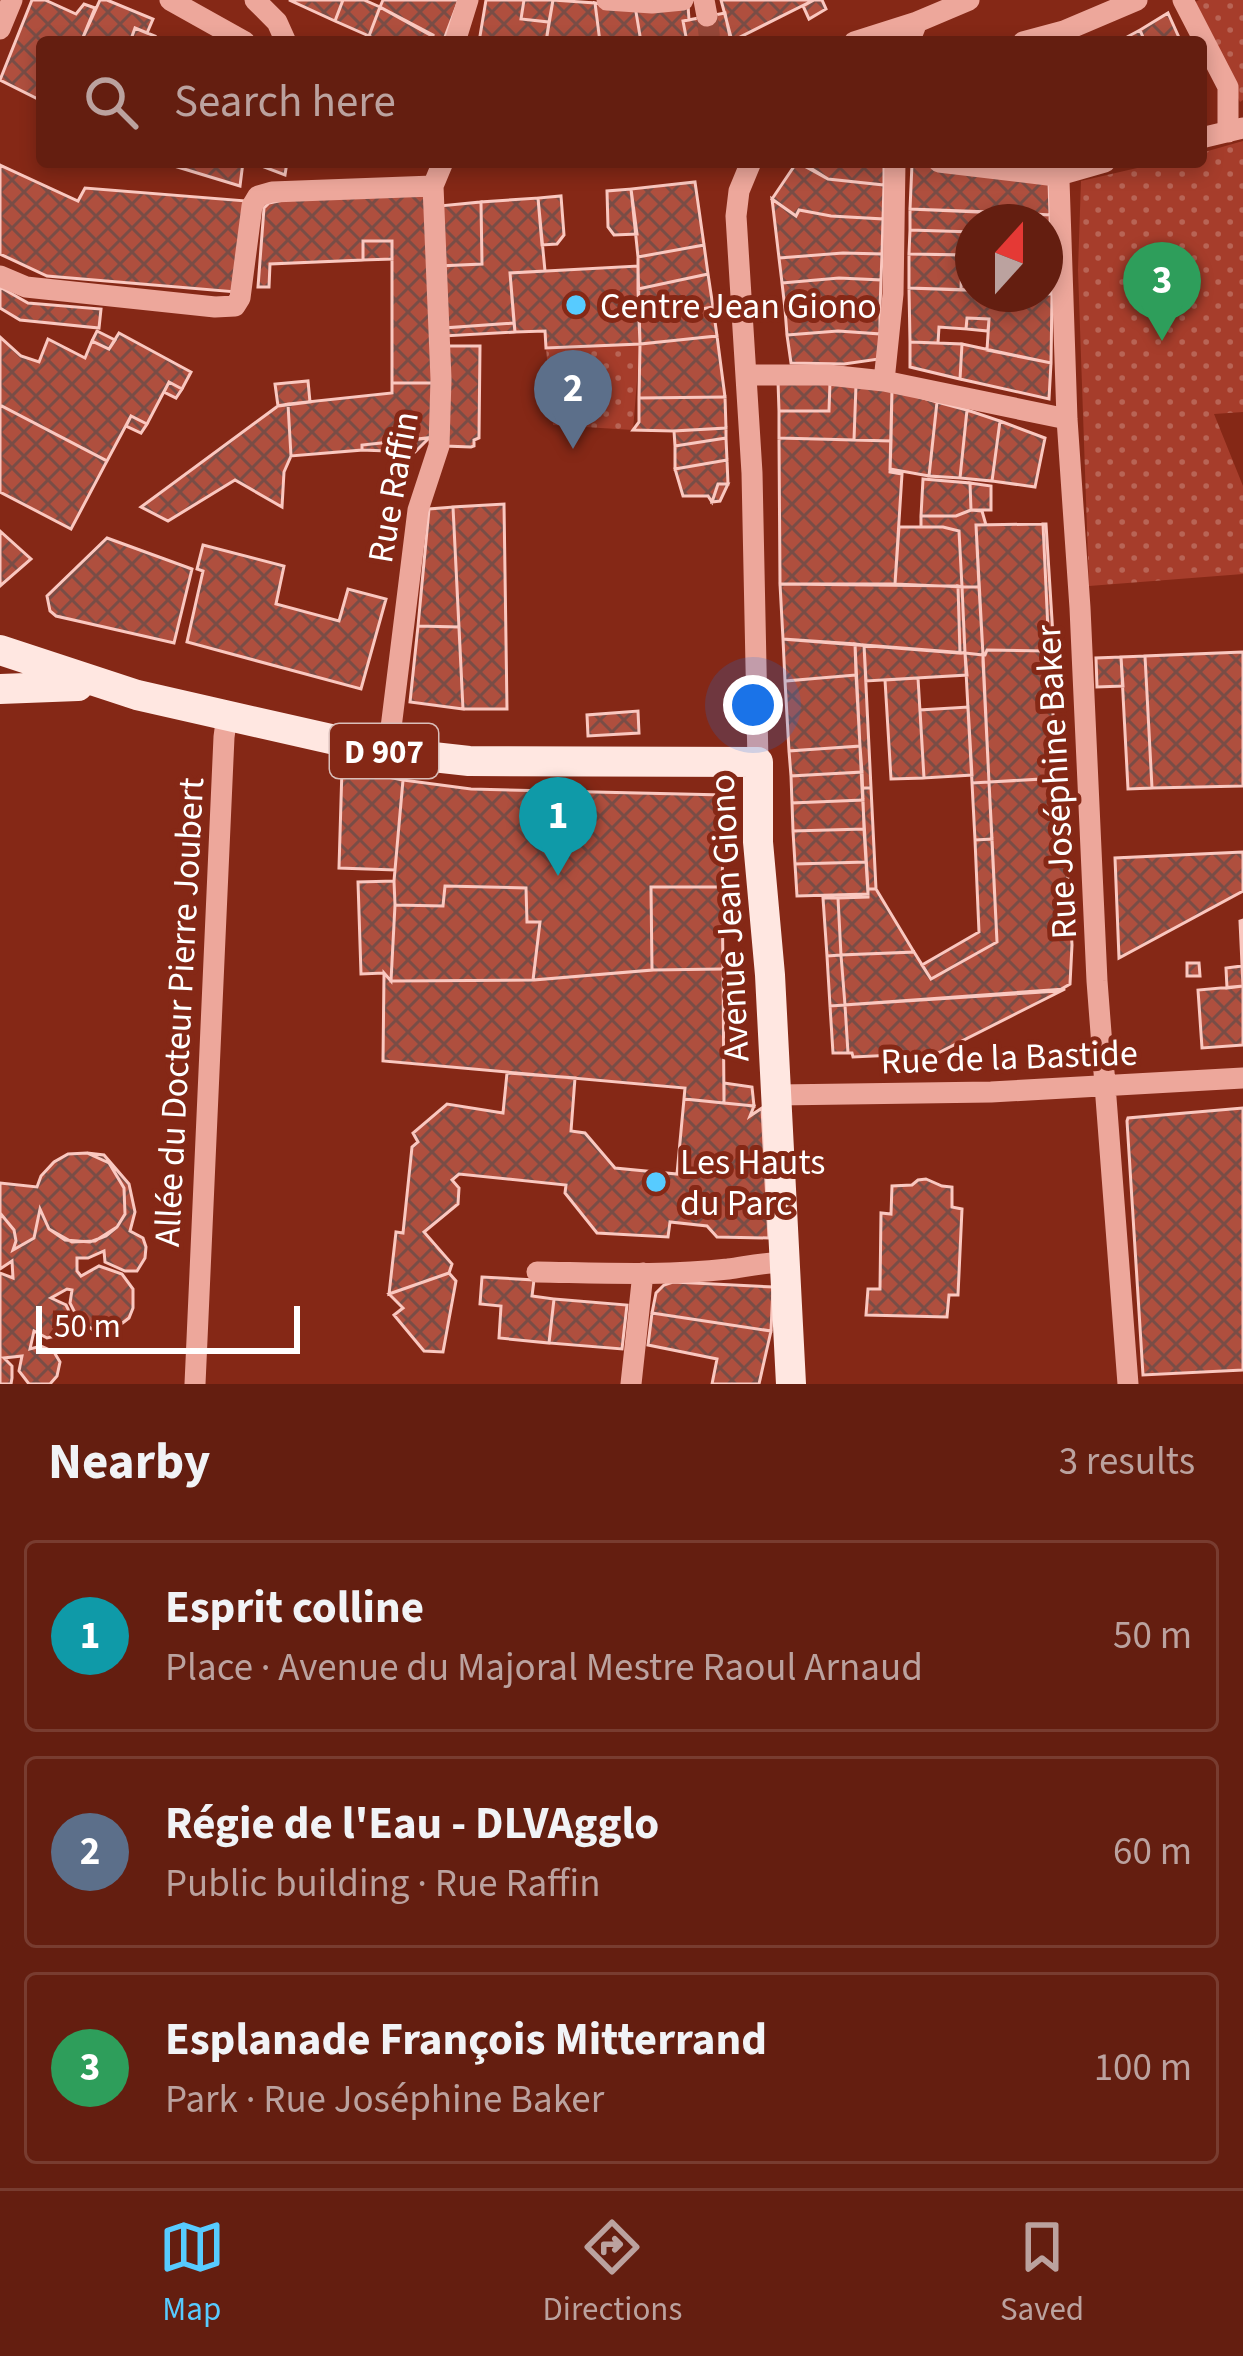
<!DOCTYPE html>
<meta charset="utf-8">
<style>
:root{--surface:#641e10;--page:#6c2b1e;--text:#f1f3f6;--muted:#bba29f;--line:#783c30;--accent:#57cbff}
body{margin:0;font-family:"Source Sans 3",sans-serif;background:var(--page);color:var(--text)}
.compass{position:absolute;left:955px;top:204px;width:108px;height:108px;border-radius:50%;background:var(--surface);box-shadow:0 6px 18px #0003;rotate:21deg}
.scale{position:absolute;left:36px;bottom:30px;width:264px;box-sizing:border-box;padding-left:12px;border:6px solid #fff;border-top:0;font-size:33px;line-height:42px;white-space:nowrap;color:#fff;-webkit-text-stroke:9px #852816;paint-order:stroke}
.you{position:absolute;left:753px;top:705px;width:42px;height:42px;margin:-30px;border:9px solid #fff;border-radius:50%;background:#1a73e8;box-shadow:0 0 0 18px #1a73e833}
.badge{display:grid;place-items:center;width:78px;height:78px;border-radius:50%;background:var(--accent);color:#fff;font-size:39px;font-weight:700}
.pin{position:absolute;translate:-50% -99px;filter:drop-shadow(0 3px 6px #0008)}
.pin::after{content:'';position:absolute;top:63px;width:42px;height:36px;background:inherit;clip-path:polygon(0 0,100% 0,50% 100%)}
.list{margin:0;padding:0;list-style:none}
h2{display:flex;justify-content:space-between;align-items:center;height:156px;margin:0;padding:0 48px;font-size:51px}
h2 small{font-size:39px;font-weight:400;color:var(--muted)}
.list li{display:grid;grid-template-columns:78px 1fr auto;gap:36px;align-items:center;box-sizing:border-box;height:192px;margin:0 24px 24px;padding:0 24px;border:3px solid var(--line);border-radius:12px}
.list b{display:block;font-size:45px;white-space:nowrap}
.list p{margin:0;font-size:39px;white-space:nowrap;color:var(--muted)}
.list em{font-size:39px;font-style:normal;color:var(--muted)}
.icon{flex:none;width:66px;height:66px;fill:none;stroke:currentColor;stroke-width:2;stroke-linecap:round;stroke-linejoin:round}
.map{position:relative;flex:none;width:1243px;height:1384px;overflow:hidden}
.search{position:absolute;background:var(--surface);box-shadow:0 6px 18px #0003;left:36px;right:36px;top:36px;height:132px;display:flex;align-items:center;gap:30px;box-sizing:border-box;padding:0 42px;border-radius:12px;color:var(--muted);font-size:45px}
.sheet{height:804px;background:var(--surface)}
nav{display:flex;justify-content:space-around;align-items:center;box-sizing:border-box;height:168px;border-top:3px solid var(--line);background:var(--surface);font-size:33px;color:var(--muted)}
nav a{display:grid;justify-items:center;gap:6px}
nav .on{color:var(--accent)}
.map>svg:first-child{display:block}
.park{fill:url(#park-dots)}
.building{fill:url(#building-cross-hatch);stroke:#fac8c0;stroke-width:3}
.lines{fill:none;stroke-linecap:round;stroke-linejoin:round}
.minor-tunnel{stroke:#974839;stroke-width:21;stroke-dasharray:21 10;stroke-linecap:butt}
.minor{stroke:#eda79b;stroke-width:21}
.major{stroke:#ffe7e1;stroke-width:30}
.poi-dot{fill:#57cbff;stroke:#852816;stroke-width:4.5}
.labels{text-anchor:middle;stroke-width:10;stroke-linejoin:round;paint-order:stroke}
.shield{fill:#852816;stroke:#dabeb9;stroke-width:3}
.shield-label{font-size:33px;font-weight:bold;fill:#fff}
.poi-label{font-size:36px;fill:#fff;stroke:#852816;text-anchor:start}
.street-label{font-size:36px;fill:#fff;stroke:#852816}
</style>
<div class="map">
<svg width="1243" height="1384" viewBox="0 0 1243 1384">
<defs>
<pattern id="park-dots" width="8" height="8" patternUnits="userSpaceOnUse" patternTransform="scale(3)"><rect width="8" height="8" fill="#a63d2b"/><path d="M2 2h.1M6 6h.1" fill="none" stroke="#b86455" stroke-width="1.8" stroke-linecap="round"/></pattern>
<pattern id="building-cross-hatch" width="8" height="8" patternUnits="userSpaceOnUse" patternTransform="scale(3)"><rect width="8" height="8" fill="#af4f3e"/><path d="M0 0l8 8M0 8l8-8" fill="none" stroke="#794d46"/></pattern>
</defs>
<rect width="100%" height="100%" fill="#852816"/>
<path class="park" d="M1199 0H1243V100L1240 102 1192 4Z
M1243 141V412L1214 414 1243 486V574L1089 586 1078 270 1081 181 1163 162H1201V153Z
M640 344 633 430 553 425 546 348Z"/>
<path class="building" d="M32 0H45L76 14 84 4 95 8 81 42H42V101L0 80Z
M100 0H107L153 19 147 33 135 28 130 42H81Z
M289 0H343L335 21Z
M343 0H364L380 7 369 36 335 21Z
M383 0H459L443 42 380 7Z
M486 0H524L521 19 549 22 546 42H479Z
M524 0H553L549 22 521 19Z
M553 0 595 3 600 42H546Z
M721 0H814L732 41Z
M814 0H822L826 9 809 19 803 6Z
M595 3 610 6H635L641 42H600Z
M688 5 689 20 683 21 687 42H641L635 6Z
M380 7 433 35 431 42H382L369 36Z
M725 13 731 42H687L683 21Z
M1168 13 1181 42H1145L1140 30Z
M135 28 155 36 153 42H130Z
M1140 30 1145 42H1117L1127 37Z
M161 162H243L240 186Z
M251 162H287L285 175Z
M797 162 828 179 884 185 883 219 831 216 799 210 796 216 772 199Z
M801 162H884V185L828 179Z
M912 164 1049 181 1050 215 910 209Z
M0 165 78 201 85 188 247 201 236 292 47 276 0 254Z
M695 182 704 245 638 257 631 189Z
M631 189 637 234 614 235 608 227 607 191Z
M426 193 437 383H392V241H363V260L270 264 269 287H258L264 208 269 203 293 198Z
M561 196 564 235 557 244 542 245 538 198Z
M538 198 545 271 510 273 514 323 444 328 439 266 482 264 481 202Z
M772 199 796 216 799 210 831 216 883 219 882 254 843 253 779 258Z
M481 202 482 264 439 266V206Z
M910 209 990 212 989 222H973V232L910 230Z
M1001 212 1050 215 1051 257H1045V222H1000Z
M910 230 973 232V255L909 254Z
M363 241H392V259L363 260Z
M704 245 708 274 638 289V257Z
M843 253 882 254 881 280 839 278 782 283 779 258Z
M909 254 962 255 961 290 909 288Z
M962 255H973V278L966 290H961Z
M1045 257H1051L1052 294 1045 293Z
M638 266 640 344 546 348 545 331 515 332 510 273Z
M708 274 713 307 639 320 638 289Z
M839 278 881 280 880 307 839 304 785 309 782 283Z
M0 287 28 303 101 309 99 328 20 320 0 308Z
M909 288 973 290V294H1052L1051 363 987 350 989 319 967 318 966 329 939 327 938 343 910 342Z
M839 304 880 307V334L838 331 787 335 785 309Z
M713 307 717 336 640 344 639 320Z
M967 318 989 319 988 331 966 329Z
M514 323 515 332 444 336V328Z
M97 331 115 340 109 349 92 341Z
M838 331 880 334 879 359 844 364 791 363 787 335Z
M119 333 191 372 182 389 169 382 147 424 131 416 107 461 0 405V337L21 356 39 362 48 339 85 358 92 341 109 349Z
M717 336 725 397 639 398 640 344Z
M910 342 962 344 960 379 910 367Z
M962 344 1051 363 1049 399 960 379Z
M446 346H480L479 438 474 440V446L471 447 445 446Z
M308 381 310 402 278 406 275 384Z
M778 381 830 382 829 411H779Z
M169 382 182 389 176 398 164 392Z
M830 382 856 385 854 440 779 438V411H829Z
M392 383H437L435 437 362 445V450L291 456 288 404 392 393Z
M856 385 892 389 891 441 854 440Z
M892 389 937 402 929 476 890 469Z
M725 397 726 428 674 431 633 430 639 422V398Z
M937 402 967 410 960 478 929 476Z
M288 404 291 456 284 472 282 507 235 480 168 521 141 507 278 406Z
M0 405 107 461 71 529 0 492Z
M967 410 1000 421 992 481 960 478Z
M131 416 147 424 141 433 126 426Z
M1000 421 1045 438 1035 487 992 481Z
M726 428V438L675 446 674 431Z
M429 438 415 452 362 450V445Z
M726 438 727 460 675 469V446Z
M779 438 891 441 890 472 902 474 895 584H780Z
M727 460 728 484H718L712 502 708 496H683L675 469Z
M923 479 970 483 971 510 956 516H921Z
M970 483 991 486V510H971Z
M718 484H728L720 501 712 502Z
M504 504 507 709H463L453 507Z
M453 507 459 627 418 626 429 509Z
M971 510 982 511 986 525H976L979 587H962L959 531 943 527H921V516H956Z
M1043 524H1046L1054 652 1049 651Z
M1043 524 1049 651 987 650 985 655H983L976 525Z
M899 527H943L959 531 962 587 895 584Z
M0 531 31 559 0 586Z
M107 538 192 569 174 643 56 616 50 611 47 596Z
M203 545 284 566 276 604 339 621 348 589 386 599 361 689 187 642 203 571 197 569Z
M780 584 958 586 960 653 783 639Z
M958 586 962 587 965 653H960Z
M962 587H979L983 655 965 653Z
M418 626 459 627 463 709 410 702Z
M783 639 855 644 856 675 785 681Z
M855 644 864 645 871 788H862Z
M864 645 965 653 967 675 866 681Z
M987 650 1049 651 1057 778 989 782 983 662V655H985Z
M1243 652V786L1152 788 1145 656Z
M965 653 983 655 989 782 972 783Z
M1145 656 1152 788 1128 789 1121 657Z
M1121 657 1123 686 1097 687 1096 658Z
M856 675 860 746 789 751 785 681Z
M918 678 924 778 891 779 885 680Z
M968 707 972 775 924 778 920 710Z
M638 711 639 733 588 736 587 715Z
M860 746 862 772 791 776 789 751Z
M342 768 403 780 395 870 339 868Z
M862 772 863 800 792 803 791 776Z
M1062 778 1072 945 1070 984 1058 991 845 1005 841 955 914 952 931 979 997 942 989 782Z
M403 780 471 789 724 795 722 887H651L652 970 533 980 540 922H527L526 888 445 886 443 906 395 905 394 881Z
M989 782 992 839 975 840 972 783Z
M862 788H871L876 889H868Z
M863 800 864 829 793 831 792 803Z
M864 829 866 862 795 864 793 831Z
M992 839 997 942 931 979 922 965 979 932 975 840Z
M1243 852V891L1119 958 1115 858Z
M866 862 868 894 797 896 795 864Z
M394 881 395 905 391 981 384 973 361 974 358 882Z
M445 886 526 888 527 922H540L533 980 391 981 395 905 443 906Z
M651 887H722L723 969 652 970Z
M868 889H876L914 952 841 955 838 898 868 897Z
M823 898H838L841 955 827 956Z
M1243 920V1045L1202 1048 1198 990 1243 986 1240 921Z
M841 955 845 1005 830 1006 827 956Z
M1187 963H1199L1200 976H1187Z
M1242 966 1243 986 1227 988 1226 968Z
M723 969 724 1103 684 1099 685 1088 383 1061 384 973 391 981 533 980 652 970Z
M1065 989 938 1053 853 1057 852 1053H848L845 1005Z
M845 1005 848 1053H833L830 1006Z
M507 1073 575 1078 571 1131 585 1133 615 1168 677 1174 684 1099 754 1106 750 1116 762 1108 769 1238 717 1237 707 1226 670 1222 668 1237 597 1233 565 1193 566 1185 459 1174 452 1180 459 1188 458 1204 424 1232 452 1264 449 1273 389 1294 396 1232 403 1233 412 1147 418 1142 413 1133 447 1104 503 1113Z
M724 1083 752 1087 754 1106 724 1103Z
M1243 1108V1370L1143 1375 1127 1121 1128 1118Z
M87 1153 104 1155 129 1184 135 1212 130 1231 143 1238 146 1247 145 1258 137 1271H125L105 1262 104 1251 88 1258H77V1271L81 1276 99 1266 122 1274 133 1289V1308L129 1318 116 1328 93 1330 78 1319 70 1303 72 1290 67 1289 51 1298 66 1305 68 1309 70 1317 67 1329 60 1335 47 1338 34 1331 30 1349 41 1346 54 1352 60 1362 57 1376 50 1384H29L19 1371 22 1356 4 1358 12 1366V1378L11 1384H0V1273L13 1278 12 1261 0 1269V1213L14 1230 16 1241 13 1250 34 1238 40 1209 49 1229 65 1240 90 1242 106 1236 117 1227 125 1214 124 1188 109 1163Z
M87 1153 109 1163 124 1188 125 1214 117 1227 95 1241 72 1242 49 1229 40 1209 34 1238 13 1250 16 1241 14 1230 0 1213V1183L37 1187 41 1176 54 1162 68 1154Z
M926 1179 942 1186 952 1187V1207L962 1209 958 1295H949L947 1317 866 1315 868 1289H880L881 1213 891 1214 892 1186 912 1185 918 1180Z
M449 1273 456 1281 443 1352 424 1351 394 1315 403 1308 389 1294Z
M482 1277 534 1280 532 1296 554 1299 549 1343 499 1338 501 1306 480 1304Z
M673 1282 773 1287 771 1331 652 1313 656 1293 664 1285Z
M554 1299 627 1305 622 1349 549 1343Z
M652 1313 771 1331 759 1384H712L717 1359 648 1345Z"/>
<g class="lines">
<path class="minor-tunnel" d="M707 16 710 42"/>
<path class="minor" d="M170 0 245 42
M255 0 277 22 286 42
M607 0 652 3 683 0
M704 0 707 16
M1183 0 1228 87V132
M0 29 12 0
M455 42 468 0
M854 42 917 22
M909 42 917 22 969 0
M1023 42 1064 31 1137 0
M1201 138 1243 128
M751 162 739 191 736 216 752 473 758 762
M939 162 1056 176 1105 162
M1056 176 1059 180 1067 419 1080 608 1097 981 1128 1384
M0 276 26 287 215 307 235 306 240 298 252 206 258 196 272 192 433 186
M748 375H828L884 381 1067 419
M884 381 893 294 895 162
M388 752 418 510 439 446 441 379 433 186 443 162
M777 1095 991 1092 1243 1078
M537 1272C601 1273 665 1276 728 1269 749 1266 762 1263 784 1262
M195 1384 224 737 227 715
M631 1384 643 1273"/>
<path class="major" d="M0 650 137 695 388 752 469 761 758 762V842L770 975 791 1384
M0 689 78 686"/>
</g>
<g class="poi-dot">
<circle cx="576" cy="305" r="12"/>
<circle cx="656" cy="1182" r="12"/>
</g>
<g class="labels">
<rect class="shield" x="330" y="724" width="108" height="54" rx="9"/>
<g class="shield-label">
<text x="384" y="763">D 907</text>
</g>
<g class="poi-label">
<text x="600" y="318">Centre Jean Giono</text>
<text x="680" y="1174">Les Hauts<tspan x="680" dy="41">du Parc</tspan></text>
</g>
<g class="street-label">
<text transform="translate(392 487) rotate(-80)" y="13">Rue Raffin</text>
<text transform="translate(1055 782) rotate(-93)" y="13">Rue Joséphine Baker</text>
<text transform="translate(728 918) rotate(-93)" y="13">Avenue Jean Giono</text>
<text transform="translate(178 1012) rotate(-87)" y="13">Allée du Docteur Pierre Joubert</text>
<text transform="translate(1009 1056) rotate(-2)" y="13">Rue de la Bastide</text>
</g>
</g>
</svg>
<svg class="compass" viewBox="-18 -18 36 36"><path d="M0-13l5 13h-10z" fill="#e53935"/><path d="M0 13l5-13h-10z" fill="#bba29f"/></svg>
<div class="scale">50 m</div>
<div class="you"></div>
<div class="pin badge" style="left:558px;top:876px;background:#0f9aa8">1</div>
<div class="pin badge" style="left:573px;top:449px;background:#5c6f8a">2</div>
<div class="pin badge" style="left:1162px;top:341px;background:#2e9e5b">3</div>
<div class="search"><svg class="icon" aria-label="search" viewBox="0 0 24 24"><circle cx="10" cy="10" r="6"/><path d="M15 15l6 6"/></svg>Search here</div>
</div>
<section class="sheet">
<h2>Nearby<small>3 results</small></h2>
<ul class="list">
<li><span class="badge" style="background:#0f9aa8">1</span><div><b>Esprit colline</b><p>Place · Avenue du Majoral Mestre Raoul Arnaud</p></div><em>50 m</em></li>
<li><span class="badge" style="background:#5c6f8a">2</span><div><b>Régie de l'Eau - DLVAgglo</b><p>Public building · Rue Raffin</p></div><em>60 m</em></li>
<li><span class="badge" style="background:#2e9e5b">3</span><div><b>Esplanade François Mitterrand</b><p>Park · Rue Joséphine Baker</p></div><em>100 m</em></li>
</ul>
</section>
<nav>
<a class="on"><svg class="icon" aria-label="map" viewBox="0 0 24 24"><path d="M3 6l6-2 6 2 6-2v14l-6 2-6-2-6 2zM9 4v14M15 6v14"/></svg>Map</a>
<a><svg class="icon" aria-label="directions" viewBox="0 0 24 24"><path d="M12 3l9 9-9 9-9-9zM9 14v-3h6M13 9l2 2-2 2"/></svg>Directions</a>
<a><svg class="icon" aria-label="saved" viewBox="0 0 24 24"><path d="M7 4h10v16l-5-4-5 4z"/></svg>Saved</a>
</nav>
